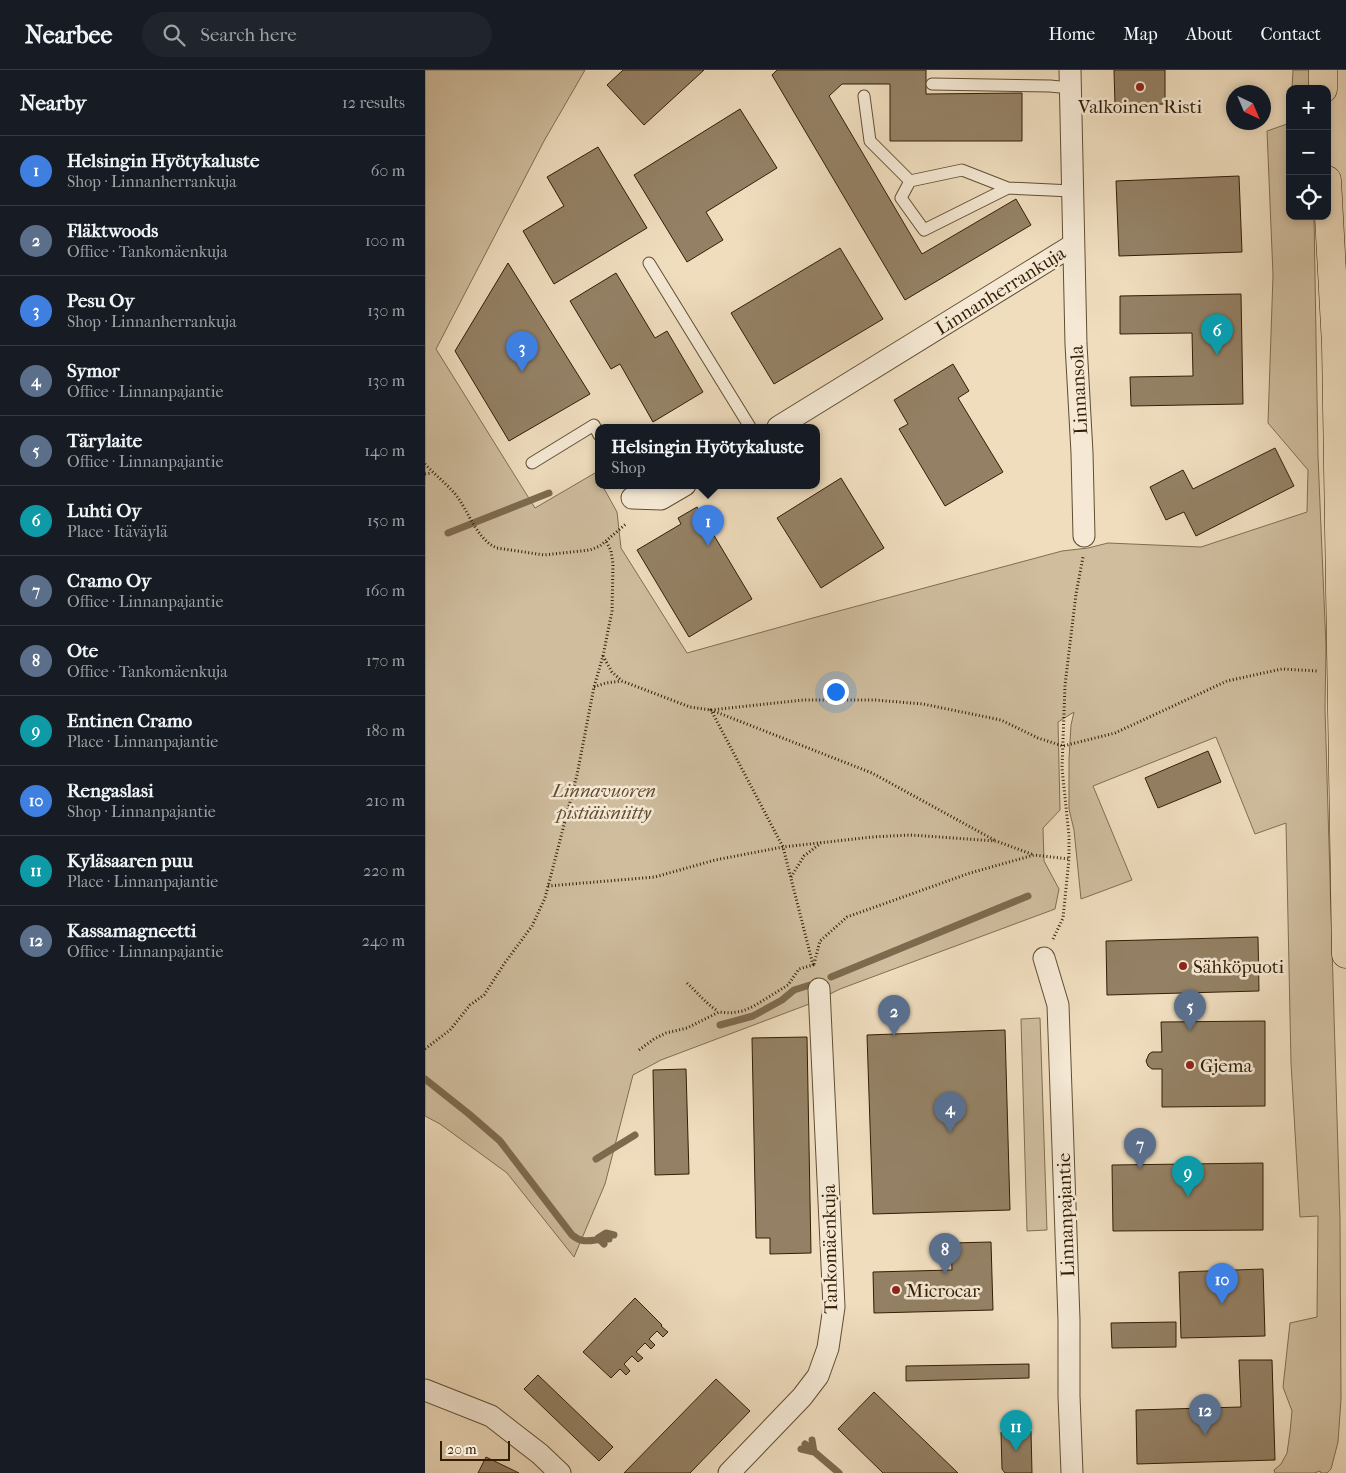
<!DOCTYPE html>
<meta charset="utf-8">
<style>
:root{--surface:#171b24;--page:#20242c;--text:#f1f3f6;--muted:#9ea1a6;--line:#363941;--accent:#8c9099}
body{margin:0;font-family:"IM FELL French Canon",serif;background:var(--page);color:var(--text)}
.controls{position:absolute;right:15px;top:15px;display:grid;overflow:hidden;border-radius:10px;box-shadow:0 2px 8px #0003}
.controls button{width:45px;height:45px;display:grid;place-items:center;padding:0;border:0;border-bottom:1px solid var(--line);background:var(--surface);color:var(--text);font:25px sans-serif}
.compass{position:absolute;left:801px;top:15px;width:45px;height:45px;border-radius:50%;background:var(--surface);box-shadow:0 2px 8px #0003;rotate:136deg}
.scale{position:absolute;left:15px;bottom:12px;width:70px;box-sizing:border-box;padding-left:5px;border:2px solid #321e04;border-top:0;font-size:14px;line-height:18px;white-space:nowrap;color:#321e04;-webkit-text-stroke:4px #f5e9d5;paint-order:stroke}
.you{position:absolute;left:410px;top:621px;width:18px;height:18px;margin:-12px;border:4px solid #fff;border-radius:50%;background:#1a73e8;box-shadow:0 0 0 8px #1a73e833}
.badge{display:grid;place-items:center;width:32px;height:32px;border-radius:50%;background:var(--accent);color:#fff;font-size:16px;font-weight:700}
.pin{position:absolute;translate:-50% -41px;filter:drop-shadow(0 1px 2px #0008)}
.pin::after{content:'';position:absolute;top:26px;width:18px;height:15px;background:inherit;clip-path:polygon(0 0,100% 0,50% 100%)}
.popup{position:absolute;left:170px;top:354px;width:225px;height:65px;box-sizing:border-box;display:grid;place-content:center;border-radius:10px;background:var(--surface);filter:drop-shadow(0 1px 4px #0005);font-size:16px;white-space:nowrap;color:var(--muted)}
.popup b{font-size:19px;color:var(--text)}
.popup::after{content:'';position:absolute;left:50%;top:100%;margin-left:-10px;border:10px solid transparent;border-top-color:var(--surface)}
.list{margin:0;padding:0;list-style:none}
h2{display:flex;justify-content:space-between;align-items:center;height:65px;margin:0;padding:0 20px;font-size:21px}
h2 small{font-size:16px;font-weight:400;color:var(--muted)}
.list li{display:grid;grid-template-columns:32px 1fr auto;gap:15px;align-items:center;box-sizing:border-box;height:70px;padding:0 20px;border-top:1px solid var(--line)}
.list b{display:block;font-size:19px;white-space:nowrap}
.list p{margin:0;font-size:16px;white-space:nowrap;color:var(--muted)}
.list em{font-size:16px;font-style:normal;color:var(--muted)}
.icon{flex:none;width:28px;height:28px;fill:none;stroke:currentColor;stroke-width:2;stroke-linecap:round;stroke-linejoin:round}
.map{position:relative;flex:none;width:921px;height:1403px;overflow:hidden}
header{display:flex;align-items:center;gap:30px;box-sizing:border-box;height:70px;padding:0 25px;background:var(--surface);border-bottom:1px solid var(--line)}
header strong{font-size:24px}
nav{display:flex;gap:28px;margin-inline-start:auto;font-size:18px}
.search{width:350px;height:45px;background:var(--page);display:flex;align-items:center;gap:12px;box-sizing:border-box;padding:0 18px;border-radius:28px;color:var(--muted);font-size:19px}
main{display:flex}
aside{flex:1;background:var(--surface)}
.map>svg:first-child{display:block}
.green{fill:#cfbd9e;stroke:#806e51}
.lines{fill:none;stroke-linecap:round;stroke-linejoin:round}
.stream{stroke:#7d6a4e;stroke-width:7}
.building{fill:#948165;stroke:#321e04}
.lane-casing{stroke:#614e32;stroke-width:13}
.street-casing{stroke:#614e32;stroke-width:23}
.primary-casing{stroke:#321e04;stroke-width:29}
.path{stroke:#321e04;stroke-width:3;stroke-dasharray:1 2.5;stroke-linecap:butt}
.lane{stroke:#f5e9d5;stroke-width:11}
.street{stroke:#f5e9d5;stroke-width:21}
.primary{stroke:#efddbe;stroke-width:28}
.poi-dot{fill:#8f2418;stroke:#f5e9d5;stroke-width:2}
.labels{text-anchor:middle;stroke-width:5;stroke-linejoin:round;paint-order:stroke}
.poi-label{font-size:19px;fill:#321e04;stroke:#f5e9d5;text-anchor:start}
.street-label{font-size:19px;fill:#321e04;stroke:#f5e9d5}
.park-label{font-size:19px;font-style:italic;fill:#614e32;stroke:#f5e9d5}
</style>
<header>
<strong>Nearbee</strong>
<div class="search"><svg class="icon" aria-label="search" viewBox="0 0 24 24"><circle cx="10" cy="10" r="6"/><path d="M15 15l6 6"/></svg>Search here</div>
<nav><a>Home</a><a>Map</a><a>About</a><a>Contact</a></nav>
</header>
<main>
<aside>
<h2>Nearby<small>12 results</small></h2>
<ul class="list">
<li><span class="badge" style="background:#3f7fe0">1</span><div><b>Helsingin Hyötykaluste</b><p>Shop · Linnanherrankuja</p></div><em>60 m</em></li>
<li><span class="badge" style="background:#5c6f8a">2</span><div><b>Fläktwoods</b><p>Office · Tankomäenkuja</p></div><em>100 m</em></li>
<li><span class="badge" style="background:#3f7fe0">3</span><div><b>Pesu Oy</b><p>Shop · Linnanherrankuja</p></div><em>130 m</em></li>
<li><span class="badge" style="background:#5c6f8a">4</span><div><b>Symor</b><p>Office · Linnanpajantie</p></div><em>130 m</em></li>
<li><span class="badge" style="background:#5c6f8a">5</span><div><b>Tärylaite</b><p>Office · Linnanpajantie</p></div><em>140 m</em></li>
<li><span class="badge" style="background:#0f9aa8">6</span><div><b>Luhti Oy</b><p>Place · Itäväylä</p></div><em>150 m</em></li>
<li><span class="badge" style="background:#5c6f8a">7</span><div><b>Cramo Oy</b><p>Office · Linnanpajantie</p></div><em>160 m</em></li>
<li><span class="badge" style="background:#5c6f8a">8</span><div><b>Ote</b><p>Office · Tankomäenkuja</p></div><em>170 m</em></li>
<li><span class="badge" style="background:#0f9aa8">9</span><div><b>Entinen Cramo</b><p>Place · Linnanpajantie</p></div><em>180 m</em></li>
<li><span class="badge" style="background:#3f7fe0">10</span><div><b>Rengaslasi</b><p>Shop · Linnanpajantie</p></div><em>210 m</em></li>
<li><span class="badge" style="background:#0f9aa8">11</span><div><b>Kyläsaaren puu</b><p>Place · Linnanpajantie</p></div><em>220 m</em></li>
<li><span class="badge" style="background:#5c6f8a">12</span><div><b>Kassamagneetti</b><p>Office · Linnanpajantie</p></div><em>240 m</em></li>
</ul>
</aside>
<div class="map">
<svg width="921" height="1403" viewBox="0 0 921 1403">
<rect width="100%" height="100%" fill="#efddbe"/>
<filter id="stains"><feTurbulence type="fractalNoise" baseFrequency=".004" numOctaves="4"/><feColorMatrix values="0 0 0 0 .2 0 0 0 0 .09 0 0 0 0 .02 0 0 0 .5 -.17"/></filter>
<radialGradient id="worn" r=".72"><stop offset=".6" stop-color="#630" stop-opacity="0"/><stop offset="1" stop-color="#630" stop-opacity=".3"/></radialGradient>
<path class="green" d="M0 0H160L119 71 11 279 110 438 170 403 174 410V415H177L192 442 196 478 262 583 384 549 637 481 663 478 683 473 776 477 882 442 883 400 843 353 848 205 842 61 865 53V146H889L893 386 901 577 900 638 915 1149 916 1329 913 1372 906 1399 902 1403H896L895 1401 889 1403H850L849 1400 856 1394 862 1383 865 1362 867 1341 858 1317 865 1253 892 1247 893 1146 875 1147 866 993 861 753 830 764 791 667 668 716 707 810 656 829 649 760 644 739V689L646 655 649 642 633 652 635 740 618 758 619 791 634 819 630 839 415 919 387 933 236 990 208 1005 180 1114 149 1187 82 1103 15 1054 0 1046Z
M868 0H886L887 19H867Z
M615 948 622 1160 602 1161 596 949Z"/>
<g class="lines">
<path class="stream" d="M23 463 124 423
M406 907 603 826
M295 955 328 946 357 930 369 920 385 915
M0 1009 44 1044 75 1071 147 1165C160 1176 169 1168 184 1169
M171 1089 210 1065
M179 1174 173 1168 181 1163 189 1165
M380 1374 414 1403
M376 1379 389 1382 387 1370"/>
</g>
<path class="building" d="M198 0H279L219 55 182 15Z
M352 0H501V24L597 23V71H465V14H417L404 26 497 184 591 129 606 155 480 230 347 5Z
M689 0H740V34L690 35Z
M315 39 352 98 281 142 298 170 262 192 209 105Z
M173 77 222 158 129 214 98 161 139 136 122 107Z
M814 106 817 182 694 186 691 111Z
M415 178 458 249 349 314 306 243Z
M83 193 165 324 84 371 30 281Z
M191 203 230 268 242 261 278 322 228 352 195 294 186 299 145 231Z
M816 224 818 334 706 336 705 307 768 306 767 263 695 264V226Z
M528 294 544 321 533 328 578 402 520 436 474 359 483 354 469 330Z
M850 378 869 416 771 466 759 442 741 450 725 417 758 400 768 419Z
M416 408 459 478 396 518 352 448Z
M272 437 327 529 264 567 212 480 256 454 253 448Z
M783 681 796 712 733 738 720 708Z
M833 867 834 921 682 925 681 871Z
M840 951V1036L737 1037V999H727L723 996 721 991 724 984 727 982H737L736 952Z
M580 960 585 1140 448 1144 442 965Z
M382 967 386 1183 345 1184V1168H331L327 968Z
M261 999 264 1104 230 1105 228 1000Z
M838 1093V1160L688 1161 687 1095Z
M566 1172 568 1240 449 1243 448 1202 527 1200 526 1173Z
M838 1199 840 1266 756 1268 754 1202Z
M210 1228 237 1255 236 1256 243 1262 238 1267 232 1261 224 1269 230 1275 226 1279 220 1273 211 1282 218 1288 213 1292 207 1286 199 1294 205 1301 201 1305 195 1299 186 1308 158 1282Z
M751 1252V1277L687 1278 686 1253Z
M814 1290H847L850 1390 712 1394 711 1340 816 1337Z
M604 1294V1308L481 1311V1296Z
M113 1305 188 1377 174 1391 99 1319Z
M291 1309 325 1341 265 1403H199Z
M449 1322 533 1403H458L413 1359Z
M606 1361 607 1403H580L577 1399 576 1362Z
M61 1387 94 1403H53Z"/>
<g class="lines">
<g class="lane-casing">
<path id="lane" d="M507 14 625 16 645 18
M439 26 445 71 485 111 476 128 499 160 583 118 647 121
M485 111 537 100 583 118
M224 193 325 357
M107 393 169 355 174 365"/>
</g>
<g class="street-casing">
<path id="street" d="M645 0 651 274 657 383 659 466
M353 357 648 175
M207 428 236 429 260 415
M619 888 633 935 644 1250V1326L647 1403
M0 1320 66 1346 115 1384 135 1403
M304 1403 377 1327 393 1306 403 1278 409 1237 394 919"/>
</g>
<g class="primary-casing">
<path id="primary" d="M898 0V19
M902 110 911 275 921 884"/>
</g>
<path class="path" d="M0 394C10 405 22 414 31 425 44 442 52 470 72 478L119 485 165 480 175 476 202 453
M0 404 7 403
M178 586 187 602 197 611 265 637 286 640 378 630H450L498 634 576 650 613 668 638 676 690 663 802 611 857 599 892 601
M169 617 181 613 196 611
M366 807 379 786 396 773
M123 816 230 807 290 790 358 777 447 767 485 765 571 771 609 785
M628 869 638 848 644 789V766L637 698 640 615 651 524 658 487
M389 894 395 871 422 847 545 803 609 785 644 789
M262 913C273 923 281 934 293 941
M0 979 25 960 45 935 59 925 79 894 107 856 120 828 152 705 169 617 178 586 187 541 188 494 186 481 181 471
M214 980 229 969 241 963 262 958 294 942 305 943 318 941 329 936 363 915 374 899 388 895 358 777 286 640 447 703 571 771"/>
<use href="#lane" class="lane"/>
<use href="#street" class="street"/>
<use href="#primary" class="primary"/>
</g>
<g class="poi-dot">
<circle cx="715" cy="17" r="5"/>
<circle cx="758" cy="896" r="5"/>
<circle cx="765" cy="995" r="5"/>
<circle cx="471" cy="1220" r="5"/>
</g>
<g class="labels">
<g class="poi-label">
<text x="715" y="43" text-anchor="middle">Valkoinen Risti</text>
<text x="768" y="903">Sähköpuoti</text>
<text x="775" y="1002">Gjema</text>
<text x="481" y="1227">Microcar</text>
</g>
<g class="street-label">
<text transform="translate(575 220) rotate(-32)" y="7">Linnanherrankuja</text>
<text transform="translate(653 320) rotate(-93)" y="7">Linnansola</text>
<text transform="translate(640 1145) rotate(-92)" y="7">Linnanpajantie</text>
<text transform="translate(404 1179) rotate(-91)" y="7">Tankomäenkuja</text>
</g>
<g class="park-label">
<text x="179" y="727">Linnavuoren<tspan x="179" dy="22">pistiäisniitty</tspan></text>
</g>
</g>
<rect width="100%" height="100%" filter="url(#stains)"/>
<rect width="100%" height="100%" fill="url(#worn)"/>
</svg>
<div class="controls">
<button>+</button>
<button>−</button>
<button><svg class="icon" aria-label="locate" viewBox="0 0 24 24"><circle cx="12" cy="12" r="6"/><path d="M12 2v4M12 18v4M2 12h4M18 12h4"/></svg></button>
</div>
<svg class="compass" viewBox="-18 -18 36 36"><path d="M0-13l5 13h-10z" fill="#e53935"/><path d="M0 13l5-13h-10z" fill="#9ea1a6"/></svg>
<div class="scale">20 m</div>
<div class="you"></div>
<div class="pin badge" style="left:283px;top:476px;background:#3f7fe0">1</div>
<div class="popup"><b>Helsingin Hyötykaluste</b>Shop</div>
<div class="pin badge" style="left:469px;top:966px;background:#5c6f8a">2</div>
<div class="pin badge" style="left:97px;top:302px;background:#3f7fe0">3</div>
<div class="pin badge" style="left:525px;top:1063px;background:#5c6f8a">4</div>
<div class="pin badge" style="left:765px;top:961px;background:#5c6f8a">5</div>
<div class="pin badge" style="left:792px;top:285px;background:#0f9aa8">6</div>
<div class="pin badge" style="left:715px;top:1099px;background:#5c6f8a">7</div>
<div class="pin badge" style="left:520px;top:1204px;background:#5c6f8a">8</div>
<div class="pin badge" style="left:763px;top:1127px;background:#0f9aa8">9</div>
<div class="pin badge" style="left:797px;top:1234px;background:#3f7fe0">10</div>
<div class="pin badge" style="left:591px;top:1381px;background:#0f9aa8">11</div>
<div class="pin badge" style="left:780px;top:1365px;background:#5c6f8a">12</div>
</div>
</main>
